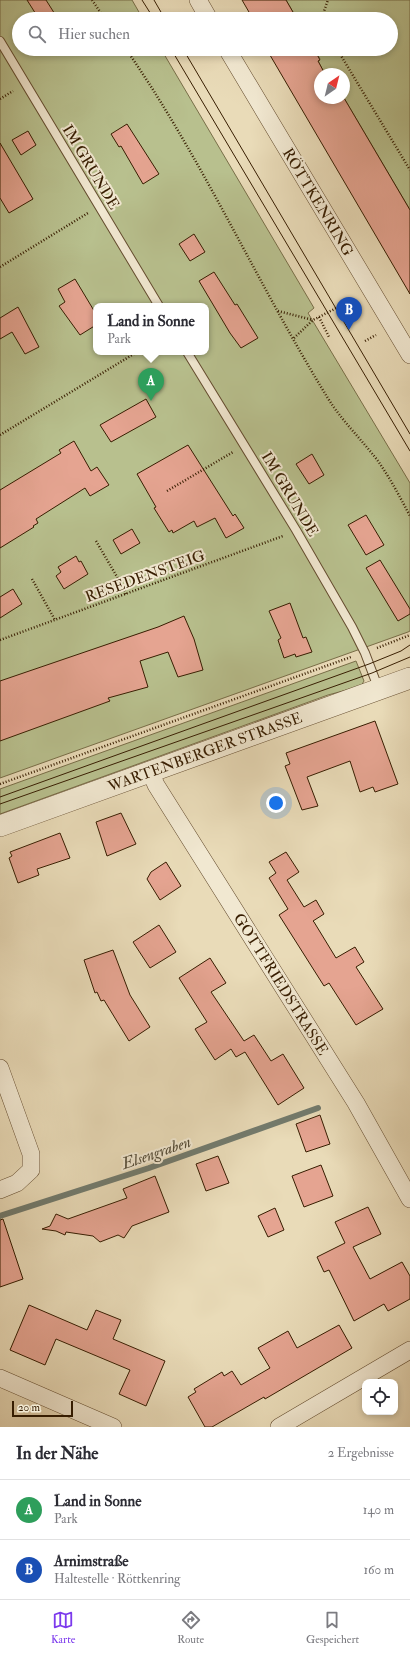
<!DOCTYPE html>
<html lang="de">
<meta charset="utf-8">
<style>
:root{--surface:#fff;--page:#f7f7f7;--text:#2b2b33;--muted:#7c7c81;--line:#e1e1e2;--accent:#7c3aed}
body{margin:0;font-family:"IM FELL Double Pica",serif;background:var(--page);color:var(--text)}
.controls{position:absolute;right:12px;bottom:12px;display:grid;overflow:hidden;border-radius:8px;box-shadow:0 2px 6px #0003}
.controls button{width:36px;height:36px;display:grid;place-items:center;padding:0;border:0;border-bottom:1px solid var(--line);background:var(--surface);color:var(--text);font:20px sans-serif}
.compass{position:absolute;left:314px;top:68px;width:36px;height:36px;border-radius:50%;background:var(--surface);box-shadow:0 2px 6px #0003;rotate:35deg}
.scale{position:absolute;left:12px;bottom:10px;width:61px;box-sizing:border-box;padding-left:4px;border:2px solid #371d01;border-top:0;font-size:11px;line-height:14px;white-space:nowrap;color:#371d01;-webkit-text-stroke:3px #f1e8d1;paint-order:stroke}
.you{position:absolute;left:276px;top:803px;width:14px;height:14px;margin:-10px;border:3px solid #fff;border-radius:50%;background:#1a73e8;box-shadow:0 0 0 6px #1a73e833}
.badge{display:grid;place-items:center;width:26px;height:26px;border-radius:50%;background:var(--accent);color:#fff;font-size:13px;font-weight:700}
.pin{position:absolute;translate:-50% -33px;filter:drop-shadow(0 1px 2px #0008)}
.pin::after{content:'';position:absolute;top:21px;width:14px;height:12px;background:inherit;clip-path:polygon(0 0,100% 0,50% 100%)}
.popup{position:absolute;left:93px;top:303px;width:116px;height:52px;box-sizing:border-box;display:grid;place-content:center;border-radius:8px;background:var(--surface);filter:drop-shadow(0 1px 3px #0005);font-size:13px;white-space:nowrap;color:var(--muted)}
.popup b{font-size:15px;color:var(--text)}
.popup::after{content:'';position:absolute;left:50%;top:100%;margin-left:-8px;border:8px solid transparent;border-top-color:var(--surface)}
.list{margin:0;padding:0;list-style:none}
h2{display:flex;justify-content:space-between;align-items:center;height:52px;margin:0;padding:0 16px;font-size:17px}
h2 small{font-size:13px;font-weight:400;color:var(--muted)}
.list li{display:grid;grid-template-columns:26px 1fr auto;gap:12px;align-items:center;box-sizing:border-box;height:60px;padding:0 16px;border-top:1px solid var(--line)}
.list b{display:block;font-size:15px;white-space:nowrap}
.list p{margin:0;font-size:13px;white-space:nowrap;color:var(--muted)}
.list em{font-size:13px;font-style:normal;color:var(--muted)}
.icon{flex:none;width:22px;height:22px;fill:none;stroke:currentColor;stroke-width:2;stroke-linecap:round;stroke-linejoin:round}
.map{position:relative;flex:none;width:410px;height:1427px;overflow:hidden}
.search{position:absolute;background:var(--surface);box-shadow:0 2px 6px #0003;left:12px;right:12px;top:12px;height:44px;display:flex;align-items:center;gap:10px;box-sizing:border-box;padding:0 14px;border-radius:22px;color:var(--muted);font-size:15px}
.sheet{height:172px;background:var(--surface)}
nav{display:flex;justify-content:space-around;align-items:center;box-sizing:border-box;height:56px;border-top:1px solid var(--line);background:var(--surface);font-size:11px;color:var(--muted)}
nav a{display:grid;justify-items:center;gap:2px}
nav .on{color:var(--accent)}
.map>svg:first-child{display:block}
.green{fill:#b8c08e;stroke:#786e48;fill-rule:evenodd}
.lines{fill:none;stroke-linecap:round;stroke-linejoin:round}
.stream{stroke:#727b6e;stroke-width:6}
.building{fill:#e5a491;stroke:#371d01}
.service-casing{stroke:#644c2f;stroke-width:10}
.minor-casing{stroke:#644c2f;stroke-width:18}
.tertiary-casing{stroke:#644c2f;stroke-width:22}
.path{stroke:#371d01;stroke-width:2.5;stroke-dasharray:1 2;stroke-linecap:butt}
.service{stroke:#f1e8d1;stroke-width:8}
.minor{stroke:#f1e8d1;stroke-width:17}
.tertiary{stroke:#f1e8d1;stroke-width:21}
.tram{stroke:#371d01;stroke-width:1}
.labels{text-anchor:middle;stroke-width:4;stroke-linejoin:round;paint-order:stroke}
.street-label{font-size:15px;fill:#371d01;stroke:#f1e8d1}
.water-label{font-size:16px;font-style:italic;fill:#544c38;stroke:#f1e8d1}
</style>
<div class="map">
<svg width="410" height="1427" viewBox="0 0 410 1427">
<rect width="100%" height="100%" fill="#e9dbb8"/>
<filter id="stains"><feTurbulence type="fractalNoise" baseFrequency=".005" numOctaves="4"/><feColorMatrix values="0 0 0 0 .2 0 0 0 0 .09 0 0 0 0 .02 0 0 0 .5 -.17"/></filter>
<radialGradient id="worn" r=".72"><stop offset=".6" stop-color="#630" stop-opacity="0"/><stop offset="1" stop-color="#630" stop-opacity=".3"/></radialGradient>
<path class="green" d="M0 0H132L143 19H19V49H161L314 308 308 313 410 483V631L408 632 0 778ZM96 306H206V352H96Z
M286 0H410V210L344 98V74H325L318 61 320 59 314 49H391V19H297Z
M356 661 364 681 361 686 328 695 0 814V789Z"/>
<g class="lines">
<path class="stream" d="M0 1216 149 1168 318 1108"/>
</g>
<path class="building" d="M27 0H46L58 19H39Z
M242 0H286L297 19H253Z
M268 49H314L320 60 318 61 325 74H320V98H344L410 210V294L267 50Z
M127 124 159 174 143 184 121 146 119 147 111 134Z
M28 131 36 145 21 155 12 140Z
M0 143 33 199 9 213 0 198Z
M194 234 205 252 190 261 179 244Z
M214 272 235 305 237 304 258 338 241 348 230 333 199 281Z
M75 279 96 314V325L80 335 59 306 65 302 58 289Z
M18 307 39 347 25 354 12 332 0 339V318Z
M146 399 156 417 111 442 100 425Z
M74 441 91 471 97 467 109 485 90 496 85 488 36 519 38 523 33 526 34 527 0 548V490L61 453 59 450Z
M188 445 233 516 235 514 244 528 226 538 215 518 197 527 194 521 173 533 172 530 169 532 154 508 156 507 137 474Z
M312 454 324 475 309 484 296 464Z
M366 515 384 545 366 555 348 525Z
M132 529 140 543 121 554 113 540Z
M76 556 79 562 81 561 88 574 64 589 56 576 61 572 58 567Z
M380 560 410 609V614L398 621 366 568Z
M13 589 22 604 0 618V597Z
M290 603 303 638 306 637 312 652 296 657 295 654 284 658 278 640 281 638 269 611Z
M184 616 194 639 203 670 178 677 168 652 140 661 148 687 108 698 110 701 0 741V681L158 627Z
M375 721 398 784 375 792 373 787 360 792 350 761 307 777 318 806 302 810 285 766 290 764 286 753Z
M121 813 136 844 107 856 96 822Z
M60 833 70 858 37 869 39 875 18 883 9 858 12 856 10 852Z
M286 852 299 872 287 880 304 907 316 900 324 914 313 921 314 922 336 958 355 947 364 962 356 967 383 1009 356 1025 329 983 324 986 279 915 288 909 269 878 276 873 269 862Z
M166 862 181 886 160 900 147 879 151 872Z
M159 925 176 952 150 968 133 942Z
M113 950 130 995 150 1027 129 1041 104 1000 101 1001 97 992 95 993 84 960Z
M210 958 226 983 211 992 244 1041 254 1035 271 1061 283 1054 304 1088 278 1105 245 1052 236 1057 231 1049 215 1060 195 1029 207 1022 179 978Z
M320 1115 330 1144 306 1152 296 1124Z
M218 1156 229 1183 206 1191 196 1164Z
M321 1165 333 1196 304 1207 292 1176Z
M155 1176 169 1212 132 1226 124 1238 118 1235 100 1242 93 1236 66 1232 65 1235 56 1231 42 1229 50 1226 56 1214 68 1219 127 1198 123 1189Z
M368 1207 381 1234 353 1247 370 1279 402 1262 410 1276V1299L388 1311 384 1304 354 1321 329 1270 324 1272 317 1257 345 1243 335 1222Z
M275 1208 284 1230 268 1237 258 1216Z
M3 1219 23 1279 0 1287V1220Z
M29 1305 87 1330 96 1310 121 1320 113 1339 165 1361 146 1406 119 1394 130 1370 56 1339 45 1365 10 1350Z
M339 1325 352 1348 265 1399 264 1397 212 1427H205L188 1397 196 1392 194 1389 222 1372 224 1376 232 1371 241 1385 270 1368 258 1348 288 1331 297 1348Z"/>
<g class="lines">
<g class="service-casing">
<path id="service" d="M0 41 159 306
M187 352 296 530 352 627 365 653 379 690"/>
</g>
<g class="minor-casing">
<path id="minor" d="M198 0 209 19
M227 49 410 355
M150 771 156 785 356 1103 410 1199
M0 1068 31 1154V1170L17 1183 0 1190
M0 1378 113 1427
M279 1427 410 1350"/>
</g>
<g class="tertiary-casing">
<path id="tertiary" d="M0 826 410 678"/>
</g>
<path class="path" d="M92 0 105 19
M325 19 323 14 328 0
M126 49C203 160 258 285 329 400 343 422 362 440 378 461 390 478 400 497 410 516
M337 49 410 170
M0 99 13 91
M0 267 88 213
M346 303 354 321
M278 311 313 320
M319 317 329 337
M294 338 313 320 319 317 348 302 358 304
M365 341 376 335
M0 435 137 352
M167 491 233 452
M96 541 123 587 126 594
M32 579 55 620
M0 640 283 536
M377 648 410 635
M0 784 351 657"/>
<use href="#service" class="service"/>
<use href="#minor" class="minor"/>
<use href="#tertiary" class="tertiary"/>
<path class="tram" d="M142 0 154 19
M154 0 165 19
M171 49 410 451
M183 49 410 434
M0 797 369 664 401 651 410 645
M0 804 372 673 410 657"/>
</g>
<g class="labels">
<g class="street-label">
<text transform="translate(91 167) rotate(59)" y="5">IM GRUNDE</text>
<text transform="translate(318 202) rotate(59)" y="5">RÖTTKENRING</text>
<text transform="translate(290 494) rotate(59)" y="5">IM GRUNDE</text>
<text transform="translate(145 576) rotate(-20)" y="5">RESEDENSTEIG</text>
<text transform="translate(205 752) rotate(-20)" y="5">WARTENBERGER STRASSE</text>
<text transform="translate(281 984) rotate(58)" y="5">GOTTFRIEDSTRASSE</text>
</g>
<g class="water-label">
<text transform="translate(156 1152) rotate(-19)" y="6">Elsengraben</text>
</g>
</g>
<rect width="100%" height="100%" filter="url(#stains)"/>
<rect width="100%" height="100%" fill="url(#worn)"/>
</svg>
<div class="controls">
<button><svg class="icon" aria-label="locate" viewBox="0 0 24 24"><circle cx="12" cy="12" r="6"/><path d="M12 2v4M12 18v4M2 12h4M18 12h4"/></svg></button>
</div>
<svg class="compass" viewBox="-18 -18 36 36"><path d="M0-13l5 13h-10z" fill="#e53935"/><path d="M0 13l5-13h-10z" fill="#7c7c81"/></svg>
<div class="scale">20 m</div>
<div class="you"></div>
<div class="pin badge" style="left:151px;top:401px;background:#2e9e5b">A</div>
<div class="popup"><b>Land in Sonne</b>Park</div>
<div class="pin badge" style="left:349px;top:330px;background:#1a4fb4">B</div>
<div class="search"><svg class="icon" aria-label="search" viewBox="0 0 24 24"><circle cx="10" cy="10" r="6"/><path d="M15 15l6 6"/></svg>Hier suchen</div>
</div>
<section class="sheet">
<h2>In der Nähe<small>2 Ergebnisse</small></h2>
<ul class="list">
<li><span class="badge" style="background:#2e9e5b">A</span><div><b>Land in Sonne</b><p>Park</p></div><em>140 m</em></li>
<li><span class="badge" style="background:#1a4fb4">B</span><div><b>Arnimstraße</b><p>Haltestelle · Röttkenring</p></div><em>160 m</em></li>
</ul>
</section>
<nav>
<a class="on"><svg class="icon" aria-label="map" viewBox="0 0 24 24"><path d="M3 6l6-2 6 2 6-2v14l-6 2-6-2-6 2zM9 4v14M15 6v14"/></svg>Karte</a>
<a><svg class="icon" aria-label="directions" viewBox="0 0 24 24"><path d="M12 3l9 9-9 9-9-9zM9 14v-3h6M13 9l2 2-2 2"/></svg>Route</a>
<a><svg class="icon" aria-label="saved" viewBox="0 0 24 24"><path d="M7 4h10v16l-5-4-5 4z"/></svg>Gespeichert</a>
</nav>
